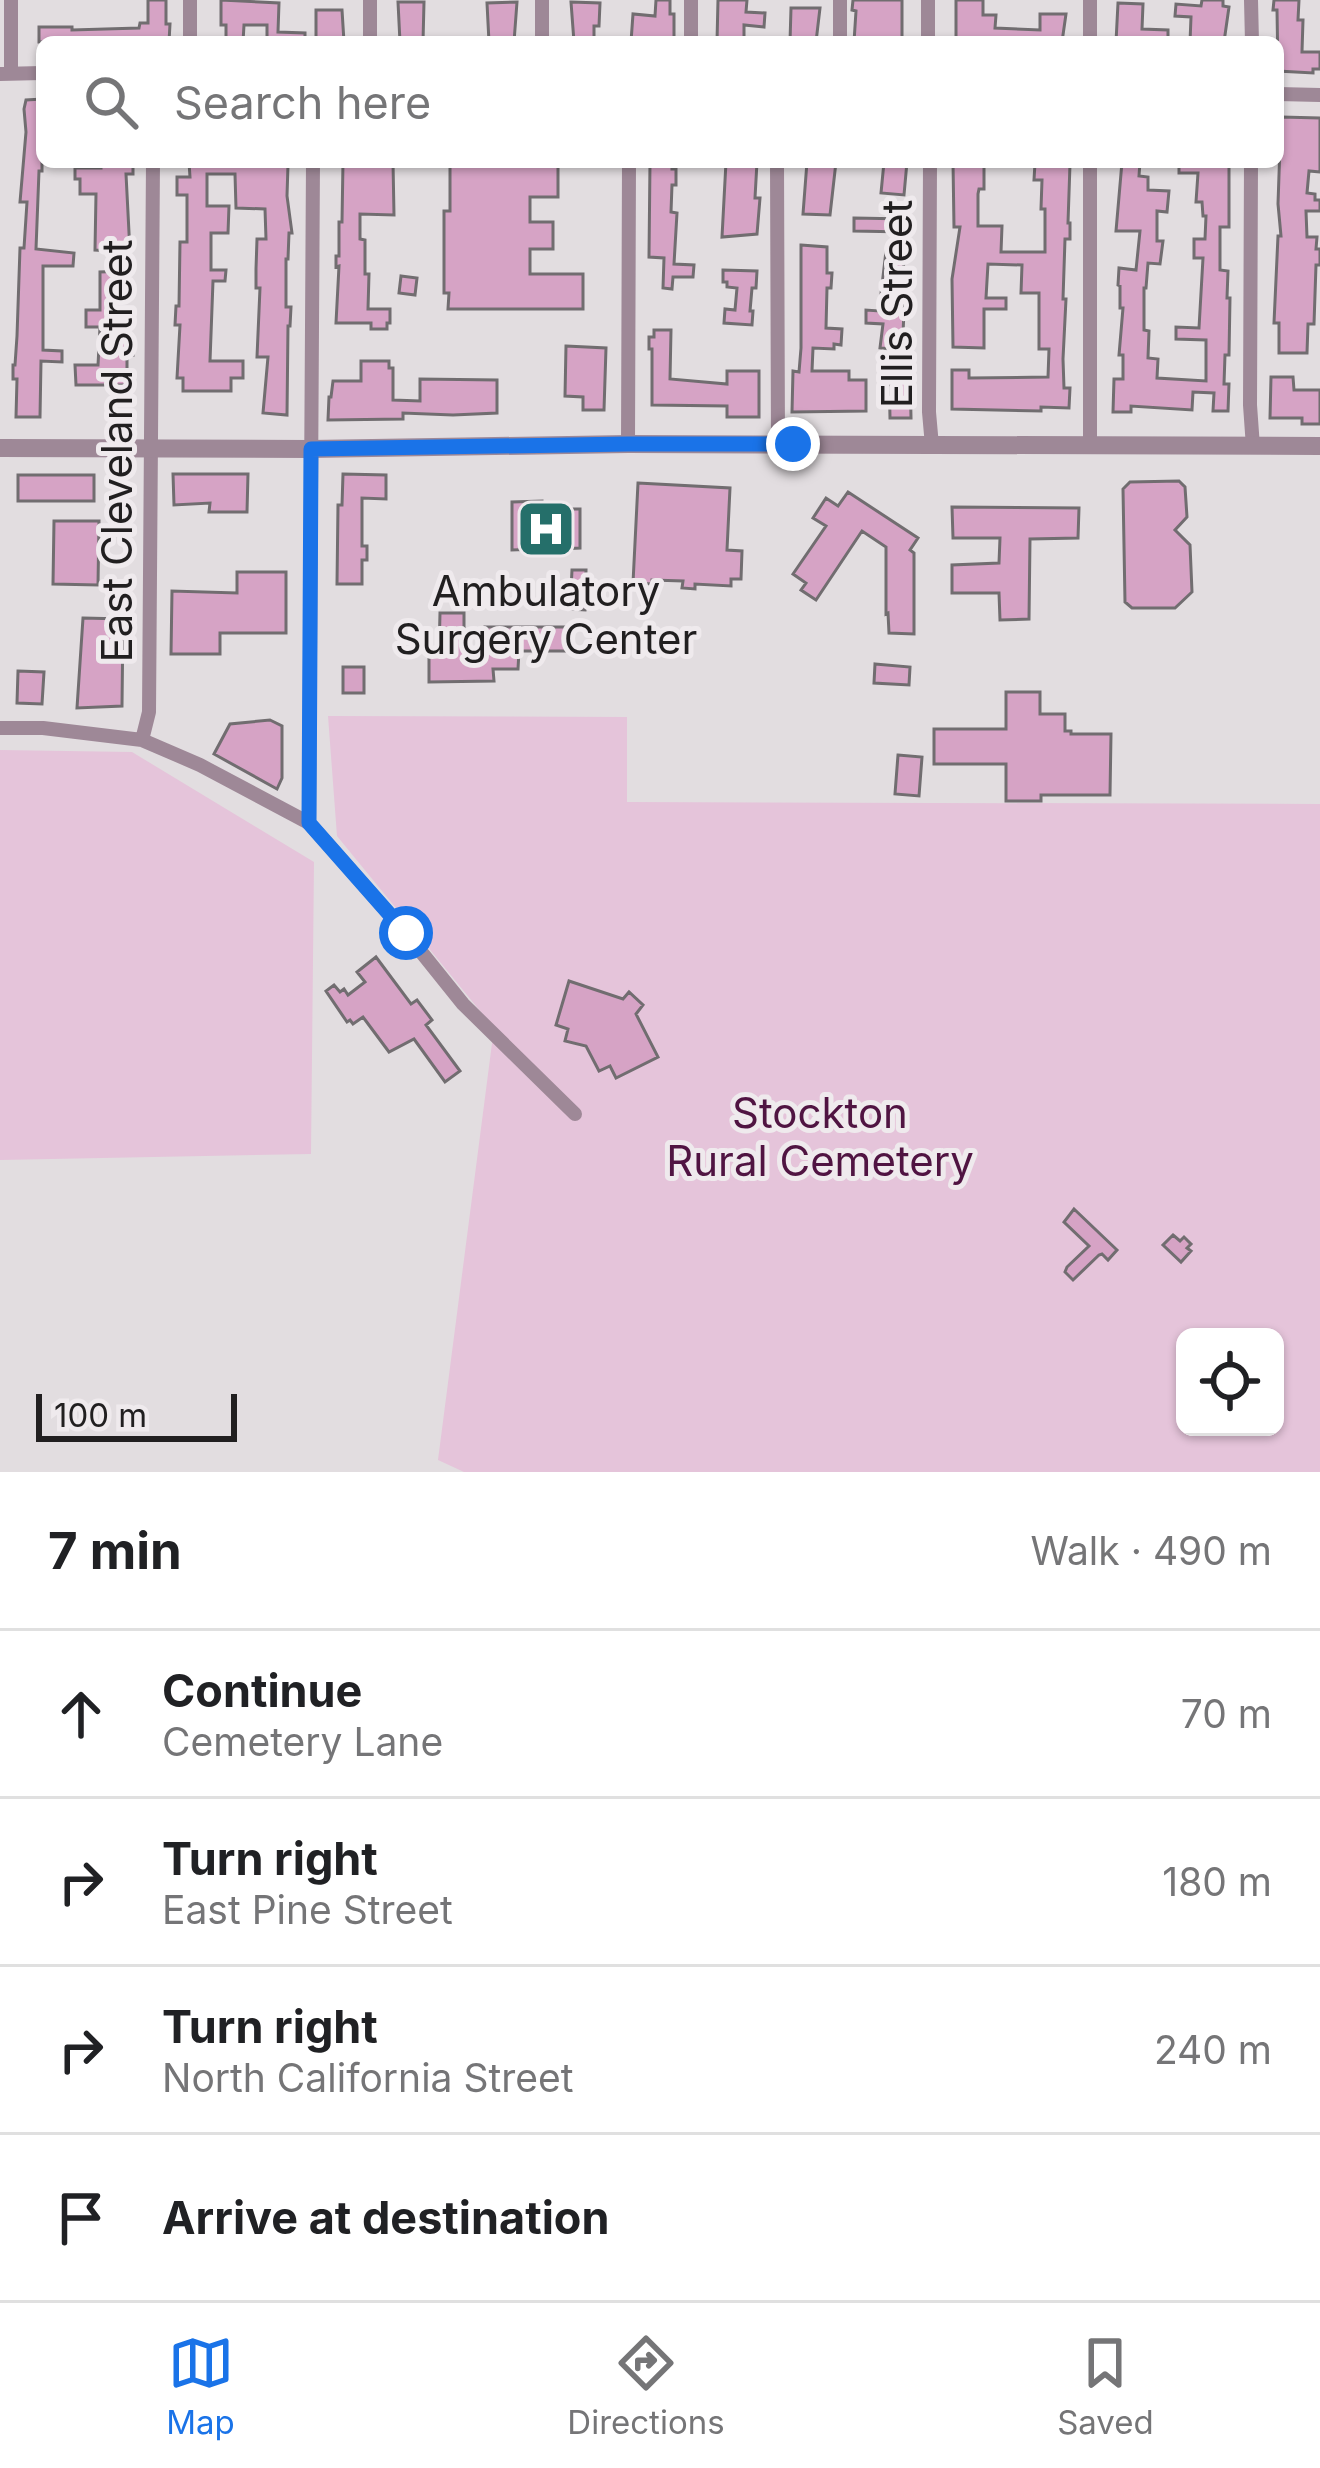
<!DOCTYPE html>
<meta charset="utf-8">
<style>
:root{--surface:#fff;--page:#f2f2f2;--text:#202124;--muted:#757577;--line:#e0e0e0;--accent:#1a73e8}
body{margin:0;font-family:Inter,sans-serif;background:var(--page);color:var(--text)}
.controls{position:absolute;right:36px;bottom:36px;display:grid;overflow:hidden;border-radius:18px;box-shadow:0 3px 9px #0004}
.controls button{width:108px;height:108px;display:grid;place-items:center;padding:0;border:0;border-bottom:3px solid var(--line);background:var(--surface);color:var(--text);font:60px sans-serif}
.scale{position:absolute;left:36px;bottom:30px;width:201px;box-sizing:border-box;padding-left:12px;border:6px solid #211f20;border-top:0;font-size:33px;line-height:42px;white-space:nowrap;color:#211f20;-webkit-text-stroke:9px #efeaed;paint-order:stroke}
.stop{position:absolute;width:36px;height:36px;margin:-27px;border:9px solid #1a73e8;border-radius:50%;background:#fff}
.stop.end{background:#1a73e8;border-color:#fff;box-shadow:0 3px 12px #0008}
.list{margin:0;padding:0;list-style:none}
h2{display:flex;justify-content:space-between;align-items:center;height:156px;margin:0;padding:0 48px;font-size:51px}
h2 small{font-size:39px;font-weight:400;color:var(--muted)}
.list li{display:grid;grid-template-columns:78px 1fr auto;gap:36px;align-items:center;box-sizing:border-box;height:168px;padding:0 48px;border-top:3px solid var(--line)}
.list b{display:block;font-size:45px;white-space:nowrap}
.list p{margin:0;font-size:39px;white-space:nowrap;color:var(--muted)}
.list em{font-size:39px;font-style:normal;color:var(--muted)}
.icon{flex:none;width:66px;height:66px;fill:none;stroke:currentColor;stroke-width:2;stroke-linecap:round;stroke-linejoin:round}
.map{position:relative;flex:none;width:1320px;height:1472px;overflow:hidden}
.search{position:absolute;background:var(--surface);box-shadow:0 3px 9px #0004;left:36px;right:36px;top:36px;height:132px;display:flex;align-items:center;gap:30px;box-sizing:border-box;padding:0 42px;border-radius:18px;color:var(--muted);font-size:45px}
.sheet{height:828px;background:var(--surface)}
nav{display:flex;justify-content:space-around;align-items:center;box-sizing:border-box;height:168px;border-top:3px solid var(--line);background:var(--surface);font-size:33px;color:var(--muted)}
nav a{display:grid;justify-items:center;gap:6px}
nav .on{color:var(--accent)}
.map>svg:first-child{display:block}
.green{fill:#e5c4da;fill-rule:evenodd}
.building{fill:#d6a3c5;stroke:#716d70;stroke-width:3}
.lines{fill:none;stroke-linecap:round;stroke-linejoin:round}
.minor{stroke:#9e8897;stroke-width:14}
.tertiary{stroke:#9e8897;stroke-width:18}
.route{stroke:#1a73e8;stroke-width:15}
.labels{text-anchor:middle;stroke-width:10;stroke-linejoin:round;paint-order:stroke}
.street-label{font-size:42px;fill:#211f20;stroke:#efeaed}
.poi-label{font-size:42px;fill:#211f20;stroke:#efeaed}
.park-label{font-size:42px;fill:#501442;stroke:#efeaed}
</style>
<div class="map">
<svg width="1320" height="1472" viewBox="0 0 1320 1472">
<rect width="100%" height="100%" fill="#e2dde0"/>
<path class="green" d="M328 716 627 717V802L1320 804V1472H464L438 1460 494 1028 337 836ZM1185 1337H1275V1427H1185Z
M0 750 132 752 314 862 311 1154 0 1160Z"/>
<path class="building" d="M148 0H166V24H170L169 42H39V27H72V30L139 28 140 23H148Z
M221 0 279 3 278 32 305 33V42H267V25H244L243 42H226V25H221Z
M656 0H670V14H674V42H631L633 14 655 16Z
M718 0H747L746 12 765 13 764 27 744 25V42H717Z
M853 0H902V42H854L856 11 852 10Z
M956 0H983V15H996L995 28 1040 30V14H1066L1062 42 956 41Z
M1202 0H1223V6L1229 7 1224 42H1190L1191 17 1175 16 1176 4 1201 6Z
M1274 0H1299L1298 20H1303L1302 52H1320V69H1313V73L1278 71 1277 10H1273Z
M398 2H424L423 42H400Z
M517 2 514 42H489L487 3Z
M571 2 600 3 599 26H594V42H574Z
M1118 3 1143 4 1142 29 1168 30V42H1116Z
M791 8H820L816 42H790Z
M316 10H342L344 42H316Z
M42 99V171H39L36 249 74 253 73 266H43V350L62 351V362L41 361 40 417H16L17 379H13V365H15L17 336 20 248H24L27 202H20L26 132 24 109 26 100Z
M1281 117 1320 118V172L1309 171 1307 193 1315 194V200H1320V211H1306L1307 237H1317L1316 249H1320V265H1316L1314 324H1308L1307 353H1279V323H1274L1278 236H1281L1278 204Z
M101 162 133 163V174H126L130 252 95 250 96 194H80V179H75V168H101Z
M189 162H222L221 164 282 162V164L288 165 287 196 292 233H289L288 259H286V307H291L290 326H288L287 415 263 413 268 357H257L260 288H256V269L257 239H266L265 209 236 208 235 174H207V206H229L228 233H211V270H226L225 281H213L210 361H243V378H231V391H183V378H177L180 325H175L176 306H179L180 242H187V195H177V177H190Z
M343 162H393L394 215 360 214V239L365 240V274H369L368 309H390V323H387V329H371V323H336L339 266 336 267V256H339V222H342Z
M450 162H558V197H530V222H553V249H530V274H583V309H448L449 293H444V211H450Z
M650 162H672V169H676V185H672L671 212 677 213 674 264 694 265 693 277H673L672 289 663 288 664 258 649 257Z
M726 162H757L755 198H760L757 234 722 237Z
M807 162H836L830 215 803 214Z
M884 162H907L904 195 881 193Z
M953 162H984V189H979L978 194V226H1002L1001 252H1045V209H1041L1042 180H1034L1035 163 1070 164 1068 223H1070V239H1065L1063 299H1066L1063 359 1064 388H1070L1069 408 1041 407V411L952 409V370H969V378L1048 377 1049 349H1039V293H1021L1022 265 988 264 986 298H1006V309H984V348L953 347 952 279 960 227H954Z
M1122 162H1140L1139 176 1148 177V190L1169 191 1167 212 1157 211V241H1163L1160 264 1148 263 1146 288H1144V330L1149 331 1148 358 1158 359 1157 378 1206 381V340L1176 339V327L1199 328 1203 258H1194V239H1205L1206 216H1203L1202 202H1196L1198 173H1179V162H1229V227H1220V270L1228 271 1227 298H1230L1229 355H1225L1224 384H1229L1228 411H1213L1214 393 1193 392 1192 410 1131 406V412H1113L1114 379H1123V355H1119L1123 308H1120V286L1118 285 1119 268 1136 270 1140 231H1116Z
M854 218 906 219V232L854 231Z
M801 245 827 247V273H832L831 288H827L826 328 842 329 841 345 834 344V349L813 348 812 371H849V380H866V411L792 412 793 371 799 372 801 348Z
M886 251 904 253 902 312H904L903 333H907L906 350 880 348 883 324 866 323V310L879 311Z
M723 270 757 271 756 288H752L750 311H753L752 325 724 323 725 309 735 310 737 288 727 287V282H723Z
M126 271 127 292H110V314L127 316 128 342 133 343V355L127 354V385H76L75 365H98L100 327H86V310H100V272Z
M401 276 417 278 415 295 399 293Z
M654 330H671L670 379 727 384V371H759V417H727V406L652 405V349H649V337H654Z
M566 346 606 348 604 410H583V397L565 396Z
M361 361H389V368H393V400L420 401V379L497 380V413L453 415 403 413V419L328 420 329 397H331L333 381H361Z
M889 371H910L911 418H890Z
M1271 377H1293L1294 390H1320V424H1302V418H1270Z
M173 474H248L247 512H209L210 503 174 505Z
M343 474 386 475V499L362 498V546H367V560H362V584H337L338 505H342Z
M18 475H94V501H18Z
M1179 481 1185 487 1187 517 1175 530 1190 545 1192 592 1175 608H1132L1125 602 1123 489 1130 482Z
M638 483 730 488 727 550 742 551 741 579H731V586L695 584V589L682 588 683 581 652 580V584L633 583Z
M848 492 918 538 910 550 914 553V634L889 633 888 613 886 614V547L862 531 816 600 801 590 806 583 793 574 826 526 813 518 826 498 838 506Z
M542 501V506H556V509H580V548L558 549V554H539V549L512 550V502Z
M952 507 1079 508 1078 538 1030 539 1029 619 1000 620 999 593H952V565L999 563 1000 538H953Z
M54 521H99L98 585 53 584Z
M572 570H586L585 610 570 609Z
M237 572H286V633H220V654H171L172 591 237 593Z
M440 613H464V650L485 651V627H568V651H519L518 669H493L494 681 429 682V653H439Z
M83 618 123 619 122 706 77 708Z
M875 664 910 667 909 685 874 683Z
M343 667H364V693H343Z
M18 671 44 672 42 704 17 703Z
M1006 692H1040V714H1065V731H1071V734H1111L1110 795H1041V801H1006V764H934V729H1006Z
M270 720 282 726V778L277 789 214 754 230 724Z
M898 755 922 757 919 796 895 794Z
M376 957 411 1004 417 1000 432 1020 426 1025 460 1071 445 1082 414 1039 389 1052 363 1017 353 1024 350 1020 347 1022 326 991 334 985 340 992 344 989 348 995 365 982 357 972Z
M569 981 623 999 629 992 643 1005 636 1014 658 1057 616 1078 610 1066 599 1071 586 1046 565 1041 568 1029 556 1025Z
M1074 1209 1117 1250 1108 1260 1102 1254 1099 1255 1073 1280 1065 1272 1067 1267 1089 1246 1064 1222Z
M1173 1235 1180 1241 1184 1237 1191 1244 1187 1248 1191 1251 1181 1262 1163 1245Z"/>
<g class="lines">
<path class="minor" d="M370 0V42
M840 0V42
M1090 0V42
M1251 0 1252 42
M190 42V0
M542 42V0
M691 42V0
M928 42V0
M11 73V0
M0 74 42 73
M1278 94 1320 95
M777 162 778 444
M930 162 929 412 932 446
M1090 162V447
M1251 162 1250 405 1253 447
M628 444 629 162
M0 728H43L142 740 200 765 309 823 406 933 463 1004 575 1114
M142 740 149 712 153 162
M309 823 313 162"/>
<path class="tertiary" d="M0 448 311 449 628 444 1320 446"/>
</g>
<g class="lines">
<path class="route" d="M406 933 309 823 311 449 628 444H793"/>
</g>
<defs>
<g id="hospital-square" transform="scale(3)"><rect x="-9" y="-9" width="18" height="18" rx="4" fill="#256f6a" stroke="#efeaed"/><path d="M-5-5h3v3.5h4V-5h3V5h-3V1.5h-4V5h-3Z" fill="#fff"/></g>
</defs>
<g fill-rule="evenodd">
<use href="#hospital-square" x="546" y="529"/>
</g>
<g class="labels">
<g class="street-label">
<text transform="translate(897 304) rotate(-90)" y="15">Ellis Street</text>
<text transform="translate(117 451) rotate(-90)" y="15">East Cleveland Street</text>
</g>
<g class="poi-label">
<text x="546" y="606">Ambulatory<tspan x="546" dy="48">Surgery Center</tspan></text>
</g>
<g class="park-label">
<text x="820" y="1128">Stockton<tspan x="820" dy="48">Rural Cemetery</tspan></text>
</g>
</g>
</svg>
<div class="controls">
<button><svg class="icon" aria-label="locate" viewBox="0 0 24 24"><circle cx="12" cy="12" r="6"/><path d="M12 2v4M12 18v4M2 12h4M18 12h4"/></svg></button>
</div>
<div class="scale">100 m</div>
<div class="stop" style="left:406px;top:933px"></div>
<div class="stop end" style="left:793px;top:444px"></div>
<div class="search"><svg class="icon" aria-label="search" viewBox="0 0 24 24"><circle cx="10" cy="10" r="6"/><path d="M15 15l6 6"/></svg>Search here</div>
</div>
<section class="sheet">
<h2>7 min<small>Walk · 490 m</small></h2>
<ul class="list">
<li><svg class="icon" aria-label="ahead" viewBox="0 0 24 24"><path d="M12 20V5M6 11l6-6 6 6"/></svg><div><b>Continue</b><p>Cemetery Lane</p></div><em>70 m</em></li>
<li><svg class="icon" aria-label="right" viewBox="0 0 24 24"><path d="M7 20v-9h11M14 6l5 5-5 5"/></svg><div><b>Turn right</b><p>East Pine Street</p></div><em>180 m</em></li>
<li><svg class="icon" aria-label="right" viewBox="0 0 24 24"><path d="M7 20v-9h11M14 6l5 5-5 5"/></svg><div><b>Turn right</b><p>North California Street</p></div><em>240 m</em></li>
<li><svg class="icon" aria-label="arrive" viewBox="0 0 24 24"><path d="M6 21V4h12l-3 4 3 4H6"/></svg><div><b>Arrive at destination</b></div></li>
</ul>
</section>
<nav>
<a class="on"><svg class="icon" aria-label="map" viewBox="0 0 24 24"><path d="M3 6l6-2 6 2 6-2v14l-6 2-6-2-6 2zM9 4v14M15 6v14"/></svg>Map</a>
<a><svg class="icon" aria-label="directions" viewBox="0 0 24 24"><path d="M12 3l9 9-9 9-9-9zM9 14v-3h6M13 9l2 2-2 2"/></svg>Directions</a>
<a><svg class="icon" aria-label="saved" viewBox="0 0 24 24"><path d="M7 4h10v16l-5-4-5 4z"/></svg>Saved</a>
</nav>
